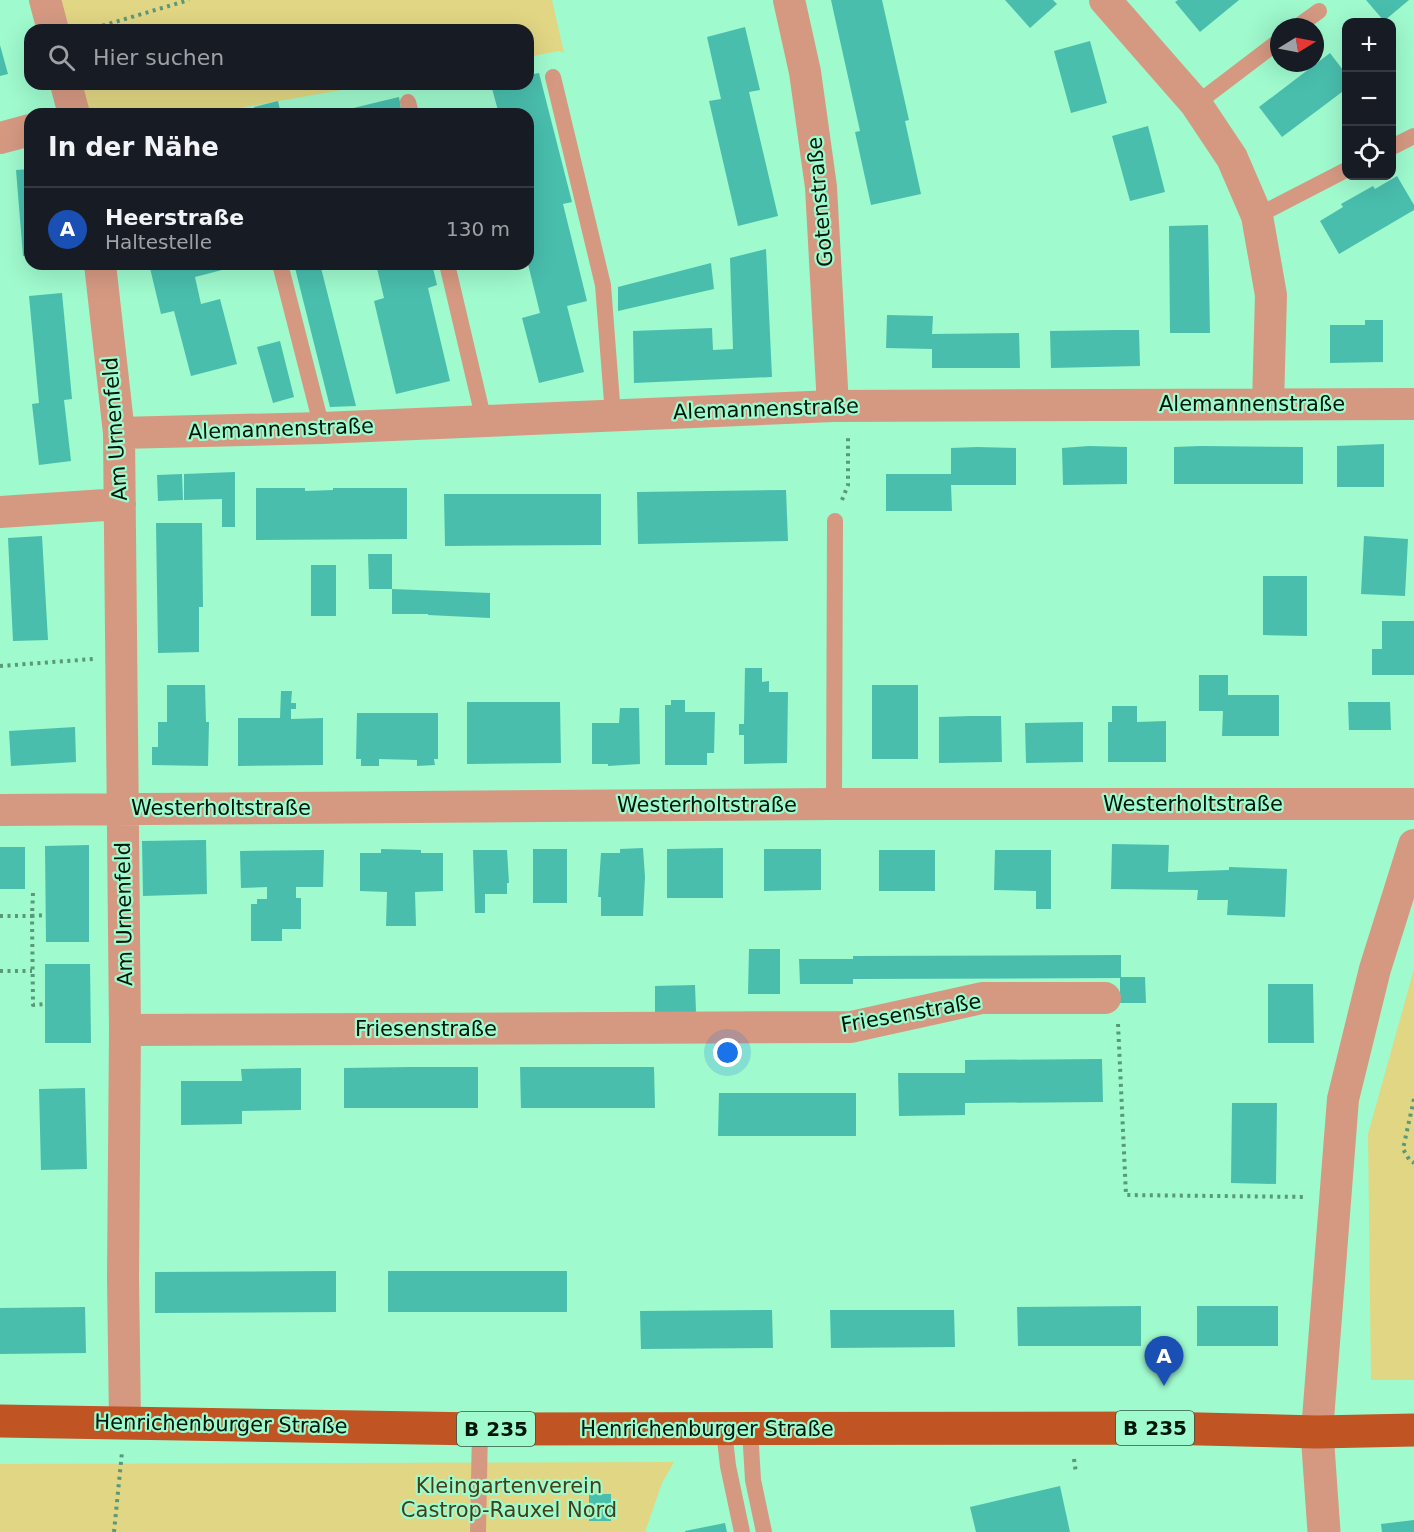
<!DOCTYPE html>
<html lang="de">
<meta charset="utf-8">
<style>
:root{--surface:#171b24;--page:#242831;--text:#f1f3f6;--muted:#9ea1a6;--line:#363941;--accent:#8c9099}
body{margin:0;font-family:"DejaVu Sans",sans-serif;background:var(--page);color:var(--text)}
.controls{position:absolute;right:18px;top:18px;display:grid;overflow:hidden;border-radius:12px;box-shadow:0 6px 24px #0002}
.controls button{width:54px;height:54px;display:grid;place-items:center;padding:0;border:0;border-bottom:2px solid var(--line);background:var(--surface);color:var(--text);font:30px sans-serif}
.compass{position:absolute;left:1270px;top:18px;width:54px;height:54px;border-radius:50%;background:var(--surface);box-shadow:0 6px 24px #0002;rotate:80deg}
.you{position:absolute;left:728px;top:1053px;width:21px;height:21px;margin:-15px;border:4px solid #fff;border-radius:50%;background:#1a73e8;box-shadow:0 0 0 9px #1a73e833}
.badge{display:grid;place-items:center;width:39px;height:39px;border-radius:50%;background:var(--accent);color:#fff;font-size:20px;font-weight:700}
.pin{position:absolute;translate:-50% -50px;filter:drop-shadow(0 2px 3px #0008)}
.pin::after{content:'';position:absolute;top:32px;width:21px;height:18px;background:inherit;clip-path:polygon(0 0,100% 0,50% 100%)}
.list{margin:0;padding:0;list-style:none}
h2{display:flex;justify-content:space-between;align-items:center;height:78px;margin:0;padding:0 24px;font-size:26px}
h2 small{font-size:20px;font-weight:400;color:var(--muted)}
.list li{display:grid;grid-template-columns:39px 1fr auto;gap:18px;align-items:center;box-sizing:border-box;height:84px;padding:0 24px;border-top:2px solid var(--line)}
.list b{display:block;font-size:22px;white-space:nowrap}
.list p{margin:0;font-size:20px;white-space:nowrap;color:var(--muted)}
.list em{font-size:20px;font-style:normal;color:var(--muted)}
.icon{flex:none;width:33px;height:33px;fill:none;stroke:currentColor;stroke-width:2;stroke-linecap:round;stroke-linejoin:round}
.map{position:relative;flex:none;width:1414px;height:1532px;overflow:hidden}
.search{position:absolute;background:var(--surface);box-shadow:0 6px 24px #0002;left:24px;top:24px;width:510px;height:66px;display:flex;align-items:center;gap:15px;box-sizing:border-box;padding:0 21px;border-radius:18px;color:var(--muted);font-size:22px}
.panel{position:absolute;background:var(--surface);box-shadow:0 6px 24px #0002;left:24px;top:108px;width:510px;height:162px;border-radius:18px}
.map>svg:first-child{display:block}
.green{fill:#e0d683}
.building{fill:#49bead}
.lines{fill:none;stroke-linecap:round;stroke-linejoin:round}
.path{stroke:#5a987a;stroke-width:4;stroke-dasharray:3 4.5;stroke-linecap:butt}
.service{stroke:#d59982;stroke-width:16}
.minor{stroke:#d59982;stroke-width:32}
.tertiary{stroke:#d59982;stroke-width:33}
.primary{stroke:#c05423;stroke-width:33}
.labels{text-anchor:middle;stroke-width:4.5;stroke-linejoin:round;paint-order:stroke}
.shield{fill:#9fface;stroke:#305a46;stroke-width:1.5}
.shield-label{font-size:20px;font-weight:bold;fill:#00160b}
.street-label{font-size:21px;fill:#00160b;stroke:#9fface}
.park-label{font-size:21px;fill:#443f16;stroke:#9fface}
</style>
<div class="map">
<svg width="1414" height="1532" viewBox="0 0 1414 1532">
<rect width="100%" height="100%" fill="#9fface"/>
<path class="green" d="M58 0H552L564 53 559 51 528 57V30H65Z
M79 84H375L206 114H86Z
M1414 969V1380H1371L1368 1134Z
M674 1462 662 1483 645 1532H0V1464Z"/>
<path class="building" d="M831 0H882L909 120 905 121 921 194 871 205 855 132 860 131Z
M1005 0H1053L1057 4 1030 28Z
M1178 0H1239L1200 32 1175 2Z
M1366 0H1409L1384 21Z
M745 27 760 90 749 92 778 216 738 226 709 101 721 99 707 37Z
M1090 41 1107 103 1071 113 1054 51Z
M0 45 8 74 0 76Z
M1330 53 1346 74V89L1282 137 1259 107Z
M539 73 572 202 563 204 587 301 567 306 584 372 539 383 522 318 540 313 528 264V114H499L491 85 528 84V75Z
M399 97 402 114H346L345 110Z
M278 101 281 114H256L254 107Z
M1148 126 1165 192 1130 201 1112 136Z
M30 169V256H23L16 170Z
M1397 176 1414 205V210L1339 254 1320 221 1343 207 1341 204 1373 186 1375 189Z
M1208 225 1210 333H1170L1169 226Z
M766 249 772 377 634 383 633 331 712 328 713 350 733 349 730 258Z
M711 263 714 289 618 311V287Z
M149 264H220L222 270 195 277 201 304 220 299 237 364 191 376 174 311 161 314Z
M294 264H320L356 406 330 407Z
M376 264H432L437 285 428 288 450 381 396 394 374 301 384 298Z
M62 293 72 399 64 400 71 461 39 465 32 404 39 403 29 296Z
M887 315 933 316 932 334 1019 333 1020 368H932V349L886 348Z
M1365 320H1383V362L1330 363V325H1365Z
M1117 330H1139L1140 366 1051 368 1050 331Z
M280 341 294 397 273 403 257 347Z
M1384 444V487H1337V446Z
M1089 446 1127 447V484L1063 485 1062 448Z
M1200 446 1303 447V484H1174V447Z
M977 447 1016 448V485H951L952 511H886V474H951V448Z
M235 472V527H222V499L184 500V474Z
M182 474 183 500 158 501 157 475Z
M256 488H305V491L333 490V488H407V539L256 540Z
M786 490 788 541 638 544 637 492Z
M444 494H601V545L445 546Z
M156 523H202L203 607H199V652L158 653Z
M42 536 48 640 13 641 8 538Z
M1364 536 1408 539 1405 596 1361 594Z
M368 554H392V589H369Z
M311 565H336V616H311Z
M1263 576H1307V636L1263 635Z
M392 589 490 593V618L428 615V614H392Z
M1382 621H1414V675H1372V649H1382Z
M745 668H762V682L769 681V692H788L787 763 744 764V735H739V724H744Z
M1199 675H1228V695H1279V736H1222L1223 711H1199Z
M167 685H205L206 722H209L208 766 152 765V747H158V722H167Z
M872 685H918V759H872Z
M281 691H292L291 703H296V709H291V719L323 718V765L238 766V718H280Z
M671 700H685V712H715L714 753H707V765H665V705H671Z
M467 702H560L561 763 467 764Z
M1348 702H1390L1391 730H1349Z
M1112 706H1137V722L1166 721V762H1108V722H1112Z
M620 708H639L640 764 608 766V764H592V723H619Z
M357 713H438V759H434L435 765 417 766V760L379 759V766H361V759H356Z
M970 716H1001L1002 762 939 763V717Z
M1083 722V762L1026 763 1025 723Z
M75 727 76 762 11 766 9 731Z
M206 840 207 894 143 896 142 841Z
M1112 844 1169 845 1168 872 1229 870V867L1287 869 1285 917 1227 915 1228 900H1197L1198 890 1111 889Z
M89 845V942H46L45 846Z
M0 847H25V889H0Z
M643 848 645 877 643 916H601V897H598L601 853H620V849Z
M723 848V898H667V849Z
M381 849 421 850V853H443V891L415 892 416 926H386L387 892 360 891V853H381Z
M533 849H567V903H533Z
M764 849H821V890L764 891Z
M324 850 323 887H296V898H301V929H282V941H251V904H257V899H267V887L241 888 240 851Z
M473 850H507L509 883H507V894H485V913H475Z
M879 850H935V891H879Z
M995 850H1051V909H1036V891L994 890Z
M749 949H780V994H748Z
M1121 955V977H1145L1146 1003H1120V978L853 979V984H800L799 959H853V956Z
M45 964H90L91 1043H45Z
M1268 984H1313L1314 1043H1268Z
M695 985 696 1012H655V986Z
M1102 1059 1103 1102 965 1103V1115L899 1116 898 1073H965V1060Z
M411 1067H478V1108H344V1068Z
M520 1067H654L655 1108H521Z
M301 1068V1110L242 1111V1124L181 1125V1081H242L241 1069Z
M85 1088 87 1169 41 1170 39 1089Z
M719 1093H856V1136H718Z
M1232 1103H1277L1276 1184 1231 1183Z
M336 1271V1312L155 1313V1272Z
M388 1271H567V1312H388Z
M1141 1306V1346H1018L1017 1307Z
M1197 1306H1278V1346H1197Z
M85 1307 86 1353 0 1354V1308Z
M772 1310 773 1348 641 1349 640 1311Z
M830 1310H954L955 1347 831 1348Z
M1060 1486 1070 1532H976L970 1507Z
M589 1494H611V1521H589Z
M1414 1520V1532H1382L1381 1524Z
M725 1523 727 1532H685V1531Z"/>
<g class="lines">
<path class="path" d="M88 30 189 0
M842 500 848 485V434
M0 666 93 659
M33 893 32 916 46 915
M0 916H32L33 1005 44 1004
M0 971H32
M1118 1024 1126 1195 1307 1197
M1414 1099 1403 1149 1410 1161 1414 1163
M1074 1459 1076 1473
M114 1532 122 1452"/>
<path class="service" d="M1297 27 1319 11
M553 77 603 285 613 415
M408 102 411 114
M1196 104 1279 41
M1392 147 1414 136
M1257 216 1346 170
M280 264 322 428
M447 264 484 421
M834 804 835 521
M750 1429 753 1480 764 1532
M724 1430 728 1466 742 1532
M478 1532 480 1429"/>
<path class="minor" d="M45 0 53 30
M789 0 805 72 821 187 833 406
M1105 0 1196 104 1232 158 1257 216 1271 295 1268 404
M66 84 74 114
M0 138 30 130
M100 264 119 433 125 1030 123 1278 125 1422
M119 433 322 428 833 406 1414 404
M0 512 120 504
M0 810 834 804H1414
M125 1030 851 1027 982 998H1105
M1317 1432 1343 1099 1375 969 1414 845"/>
<path class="tertiary" d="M1317 1432 1324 1532"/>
<path class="primary" d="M0 1421 480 1429 1160 1428 1317 1432 1414 1430"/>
</g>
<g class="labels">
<g class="shield">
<rect x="1116" y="1411" width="78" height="34" rx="4.5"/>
<rect x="457" y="1412" width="78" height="34" rx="4.5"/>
</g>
<g class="shield-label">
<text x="1155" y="1435">B 235</text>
<text x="496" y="1436">B 235</text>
</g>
<g class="street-label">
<text transform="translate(820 202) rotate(-95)" y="7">Gotenstraße</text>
<text x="1252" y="411">Alemannenstraße</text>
<text transform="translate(766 409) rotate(-2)" y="7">Alemannenstraße</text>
<text transform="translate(115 429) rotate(-94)" y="7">Am Urnenfeld</text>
<text transform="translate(281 429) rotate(-2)" y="7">Alemannenstraße</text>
<text x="1193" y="811">Westerholtstraße</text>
<text x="707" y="812">Westerholtstraße</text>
<text x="221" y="815">Westerholtstraße</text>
<text transform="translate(124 914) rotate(-91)" y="7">Am Urnenfeld</text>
<text transform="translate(911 1013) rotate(-10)" y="7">Friesenstraße</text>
<text x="426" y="1036">Friesenstraße</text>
<text transform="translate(221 1424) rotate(1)" y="7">Henrichenburger Straße</text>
<text x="707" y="1436">Henrichenburger Straße</text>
</g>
<g class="park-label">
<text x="509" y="1493">Kleingartenverein<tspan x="509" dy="24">Castrop-Rauxel Nord</tspan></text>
</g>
</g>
</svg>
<div class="controls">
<button>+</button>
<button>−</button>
<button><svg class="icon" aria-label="locate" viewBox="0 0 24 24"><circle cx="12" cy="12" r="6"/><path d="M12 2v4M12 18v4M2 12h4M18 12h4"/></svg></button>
</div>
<svg class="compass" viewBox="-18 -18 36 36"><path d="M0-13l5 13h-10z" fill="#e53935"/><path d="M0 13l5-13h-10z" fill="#9ea1a6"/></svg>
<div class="you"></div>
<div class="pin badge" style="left:1164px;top:1386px;background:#1a4fb4">A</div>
<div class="search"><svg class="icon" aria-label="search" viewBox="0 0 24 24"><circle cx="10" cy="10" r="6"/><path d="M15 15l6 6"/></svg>Hier suchen</div>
<section class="panel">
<h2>In der Nähe<small></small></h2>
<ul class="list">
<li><span class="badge" style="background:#1a4fb4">A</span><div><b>Heerstraße</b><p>Haltestelle</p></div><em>130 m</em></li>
</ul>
</section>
</div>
